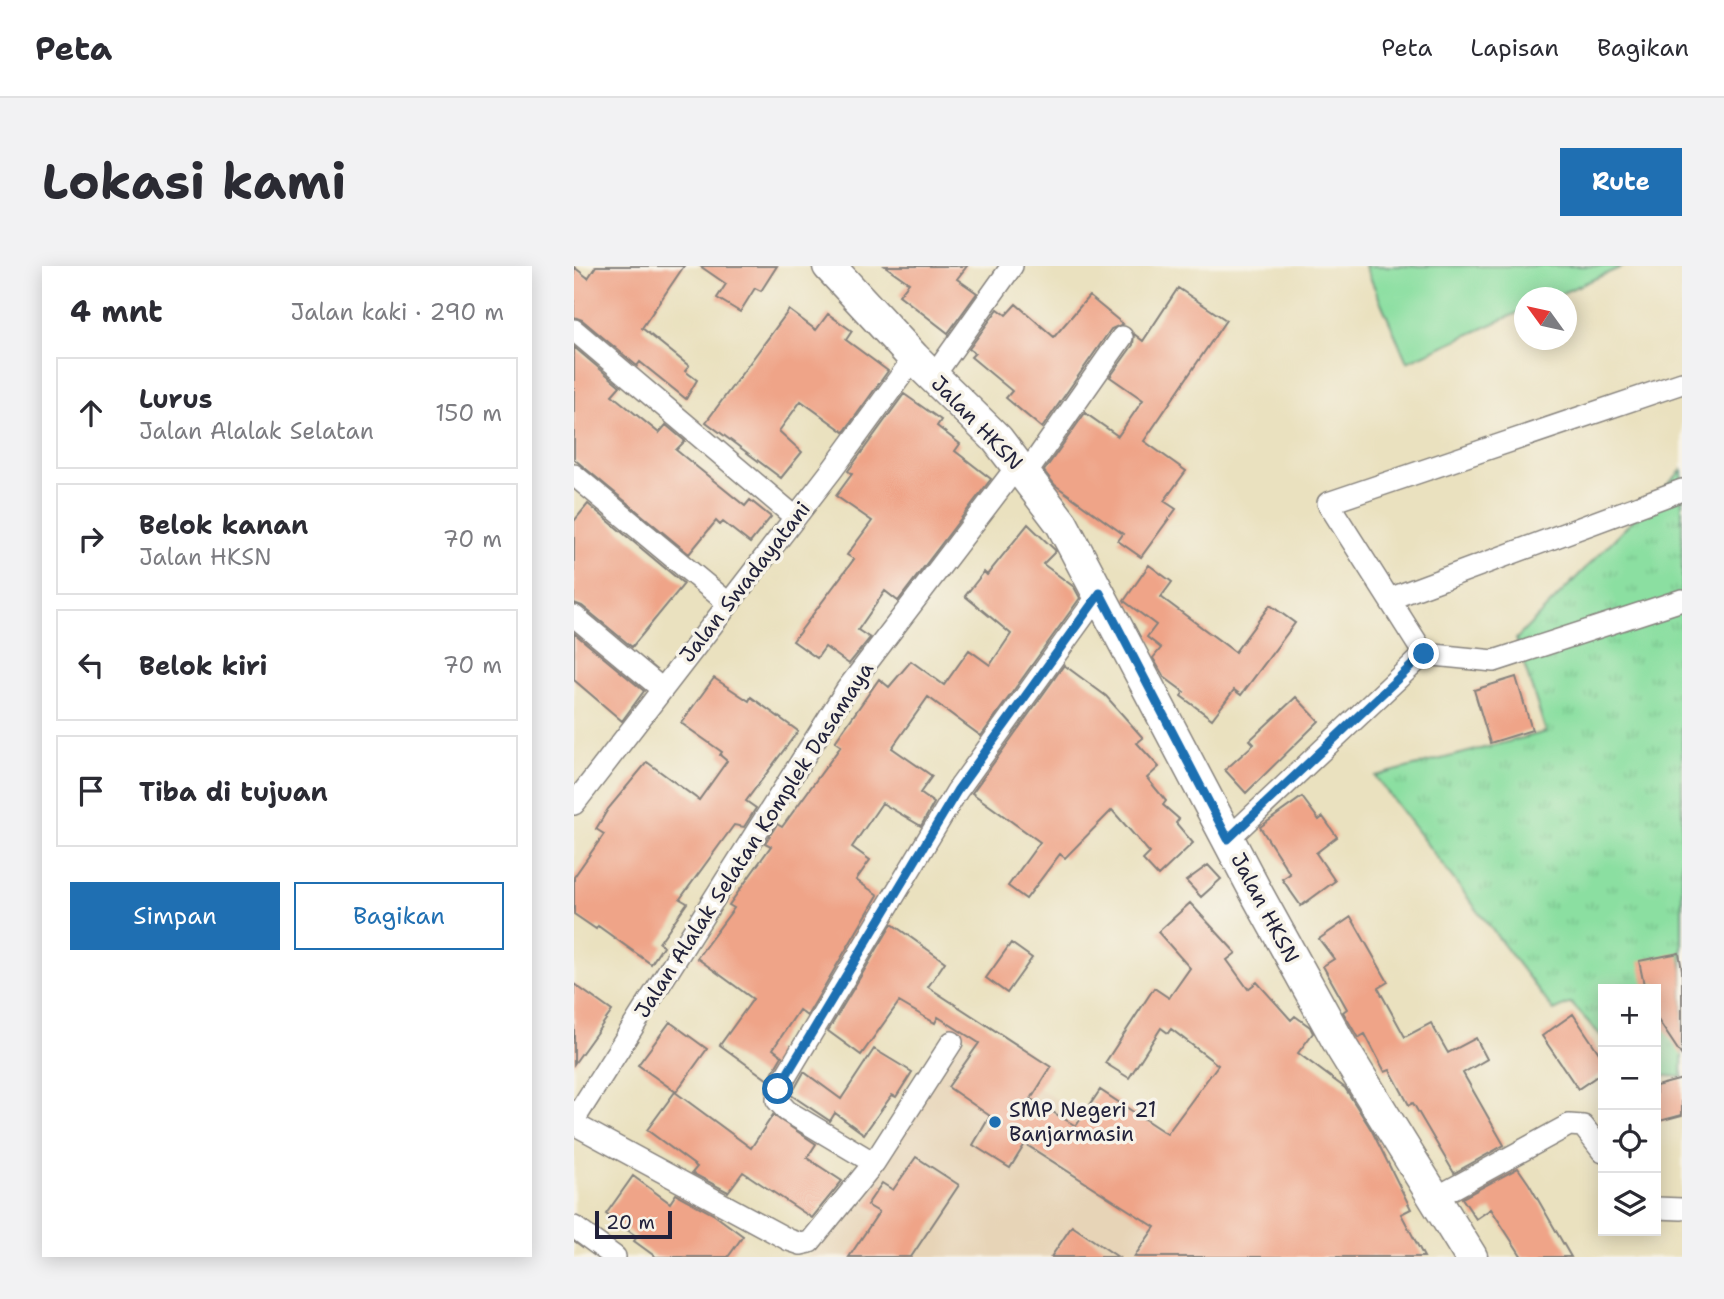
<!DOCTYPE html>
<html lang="id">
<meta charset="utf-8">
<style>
:root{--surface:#fff;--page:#f2f2f3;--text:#2b2b33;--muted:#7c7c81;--line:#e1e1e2;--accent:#1f6fb2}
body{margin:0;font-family:"Shantell Sans",sans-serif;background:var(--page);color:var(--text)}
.controls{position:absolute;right:21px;bottom:21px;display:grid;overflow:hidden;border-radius:0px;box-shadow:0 4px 18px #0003}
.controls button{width:63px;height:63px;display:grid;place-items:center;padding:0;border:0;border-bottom:2px solid var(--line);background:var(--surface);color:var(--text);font:35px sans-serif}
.compass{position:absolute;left:940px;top:21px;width:63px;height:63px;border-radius:50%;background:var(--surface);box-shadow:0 4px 18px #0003;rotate:303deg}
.scale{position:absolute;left:21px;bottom:18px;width:77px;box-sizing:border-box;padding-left:7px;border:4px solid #22223b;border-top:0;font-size:19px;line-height:24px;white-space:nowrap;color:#22223b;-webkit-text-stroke:5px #f7f3e8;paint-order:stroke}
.stop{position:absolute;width:21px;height:21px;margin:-16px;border:5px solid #1f6fb2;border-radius:50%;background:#fff}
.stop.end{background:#1f6fb2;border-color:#fff;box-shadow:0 2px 7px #0008}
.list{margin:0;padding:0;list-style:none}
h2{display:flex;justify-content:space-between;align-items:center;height:91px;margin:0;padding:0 28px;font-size:30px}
h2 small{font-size:23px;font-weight:400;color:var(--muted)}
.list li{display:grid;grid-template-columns:46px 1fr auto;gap:21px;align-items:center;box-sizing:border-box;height:112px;margin:0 14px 14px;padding:0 14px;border:2px solid var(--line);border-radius:0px}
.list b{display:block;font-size:26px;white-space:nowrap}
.list p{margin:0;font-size:23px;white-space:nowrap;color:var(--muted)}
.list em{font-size:23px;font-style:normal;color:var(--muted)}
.actions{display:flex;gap:14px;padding:21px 28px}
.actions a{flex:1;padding:16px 0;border:2px solid var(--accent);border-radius:0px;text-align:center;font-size:24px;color:var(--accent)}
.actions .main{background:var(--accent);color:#fff}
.icon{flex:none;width:38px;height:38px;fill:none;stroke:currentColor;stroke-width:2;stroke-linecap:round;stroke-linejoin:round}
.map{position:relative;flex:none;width:1108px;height:991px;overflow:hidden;border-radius:0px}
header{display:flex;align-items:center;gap:42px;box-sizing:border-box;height:98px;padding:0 35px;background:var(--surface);border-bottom:2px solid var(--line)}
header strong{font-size:33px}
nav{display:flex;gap:38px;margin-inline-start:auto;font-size:24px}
.intro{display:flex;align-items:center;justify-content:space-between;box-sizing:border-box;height:168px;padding:0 42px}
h1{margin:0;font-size:49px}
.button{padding:18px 32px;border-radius:0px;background:var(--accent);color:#fff;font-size:24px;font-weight:700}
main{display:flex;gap:42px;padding:0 42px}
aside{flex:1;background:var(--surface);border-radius:0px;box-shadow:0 4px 18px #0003}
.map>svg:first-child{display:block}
.built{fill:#e7d4b7}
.grass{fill:url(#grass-tufts);stroke:#56806e;stroke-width:2}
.park{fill:#8bdfa1;stroke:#56806e;stroke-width:2}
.building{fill:#efa488}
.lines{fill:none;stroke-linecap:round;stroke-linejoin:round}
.minor-casing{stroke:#86827d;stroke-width:24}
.primary-casing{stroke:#86827d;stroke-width:35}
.minor{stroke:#fff;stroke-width:21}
.primary{stroke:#fff;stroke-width:32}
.route{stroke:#1f6fb2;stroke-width:9}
.poi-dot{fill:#1f6fb2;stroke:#f7f3e8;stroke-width:2.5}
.labels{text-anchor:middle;stroke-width:7;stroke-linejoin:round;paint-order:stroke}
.street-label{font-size:21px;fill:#22223b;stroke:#f7f3e8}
.poi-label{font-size:21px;fill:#22223b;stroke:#f7f3e8;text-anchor:start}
</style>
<header>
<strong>Peta</strong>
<nav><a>Peta</a><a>Lapisan</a><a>Bagikan</a></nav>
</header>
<div class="intro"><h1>Lokasi kami</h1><a class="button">Rute</a></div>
<main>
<aside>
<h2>4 mnt<small>Jalan kaki · 290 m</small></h2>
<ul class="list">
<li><svg class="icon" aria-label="ahead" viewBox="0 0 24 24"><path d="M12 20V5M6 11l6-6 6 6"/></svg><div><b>Lurus</b><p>Jalan Alalak Selatan</p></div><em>150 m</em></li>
<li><svg class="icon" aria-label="right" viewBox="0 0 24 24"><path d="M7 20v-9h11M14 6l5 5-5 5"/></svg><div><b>Belok kanan</b><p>Jalan HKSN</p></div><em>70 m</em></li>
<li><svg class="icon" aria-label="left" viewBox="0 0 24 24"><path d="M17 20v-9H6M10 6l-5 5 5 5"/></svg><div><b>Belok kiri</b></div><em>70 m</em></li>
<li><svg class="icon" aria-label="arrive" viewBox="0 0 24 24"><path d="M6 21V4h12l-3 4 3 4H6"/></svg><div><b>Tiba di tujuan</b></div></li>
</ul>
<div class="actions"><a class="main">Simpan</a><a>Bagikan</a></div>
</aside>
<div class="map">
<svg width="1108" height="991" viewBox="0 0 1108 991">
<defs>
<pattern id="grass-tufts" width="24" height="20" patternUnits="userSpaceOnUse" patternTransform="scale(1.75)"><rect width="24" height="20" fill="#8bdfa1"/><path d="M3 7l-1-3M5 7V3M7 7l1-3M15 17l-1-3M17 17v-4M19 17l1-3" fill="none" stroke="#78bf8c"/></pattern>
</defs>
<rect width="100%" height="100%" fill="#f7f3e8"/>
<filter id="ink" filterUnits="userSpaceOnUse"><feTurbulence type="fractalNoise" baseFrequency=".0143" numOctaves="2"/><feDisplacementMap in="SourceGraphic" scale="14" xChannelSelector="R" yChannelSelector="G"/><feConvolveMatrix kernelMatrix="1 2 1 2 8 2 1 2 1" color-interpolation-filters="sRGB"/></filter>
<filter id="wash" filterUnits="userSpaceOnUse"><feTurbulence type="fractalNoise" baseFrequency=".00686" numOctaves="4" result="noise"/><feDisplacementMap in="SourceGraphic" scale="28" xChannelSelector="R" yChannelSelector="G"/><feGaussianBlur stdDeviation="1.57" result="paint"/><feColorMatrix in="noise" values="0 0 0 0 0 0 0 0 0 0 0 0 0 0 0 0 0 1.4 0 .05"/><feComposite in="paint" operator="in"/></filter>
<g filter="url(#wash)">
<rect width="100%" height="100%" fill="#eae1bf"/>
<path class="built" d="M383 769 654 944 624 991H233Z"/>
<path class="grass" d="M1108 204V811L1082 809V723H1029V772L997 737 980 745 801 510 972 466 942 373Z"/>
<path class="park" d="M791 0H1050L979 31 950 32V44L833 96Z"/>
<g id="blocks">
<path class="building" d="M22 0H110L68 62 115 100 111 105 123 114 112 133 66 96 63 100 8 54 0 51V1L14 12Z
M126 0H203L187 25 181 22 166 46 143 32 152 18Z
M311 0H393L383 13 403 27 374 67 325 29 335 17Z
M604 22 652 54 570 175 612 205 590 235 602 243 567 291 544 275 549 268 481 219 470 205 511 147 544 170 569 134 536 111 559 79 560 68 569 75Z
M515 30 549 58 537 63 468 162 432 132 438 125 397 91 401 87 395 83 424 43 432 49 442 38 480 71Z
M215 44 242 64 254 48 278 65 272 74 314 105 270 166 227 135 205 165 228 186 207 212 132 156Z
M0 81 46 120 38 129 85 167 92 159 111 175 102 184 171 240 176 234 197 251 176 277 149 256 146 259 142 255 115 288 0 193Z
M330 128 367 154 363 160 386 178 381 185 417 213 324 335 311 325 284 364 296 372 275 398 251 381 243 392 219 375 280 293 273 289 298 255 262 230 278 208 274 205Z
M14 238 110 318 58 381 8 340 0 337V255Z
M454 258 482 285 469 298 500 321 506 332 407 470 354 431 318 482 358 510 346 527 360 537 347 560 308 537 278 581 296 594 282 614 304 629 233 750 225 744 199 783 208 790 194 814 146 779 179 733 123 692 160 642 155 639 197 580 191 577 203 558 208 561 267 480 261 476 305 413 315 421 337 395 370 419 395 384 416 399 437 368 391 330 410 306 413 309Z
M575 299 598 316 587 331 661 386 696 339 721 357 667 429 660 424 638 453 607 430 610 426 590 411 579 392 587 382 573 371 582 359 550 335Z
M0 367 70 425 48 455 0 414Z
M490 399 532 430 569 472 563 477 585 501 573 512 592 535 589 539 605 553 602 557 619 577 584 610 569 594 576 587 538 544 491 592 486 588 452 633 434 620 466 576 398 527Z
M942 411 958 464 916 477 900 424Z
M140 412 175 435 177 431 224 465 172 535 182 542 170 561 160 559 106 633 113 637 85 677 89 680 77 698 24 660 22 663 0 648V611L30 568 22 563 34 543 73 496 125 534 153 495 146 489 148 486 107 457Z
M722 431 745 455 672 527 651 504 680 478 676 474Z
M728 531 745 554 749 551 763 571 742 587 761 615 727 640 708 613 716 608 686 561Z
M634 599 647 613 627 631 612 615Z
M616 637 662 687 653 694 674 723 683 716 717 754 721 750 736 761 739 767 724 787 771 822 798 865 837 943 827 948 850 991H560L581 961 451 878 436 902 399 879 416 850 374 821 405 777 364 751 361 757 325 736 287 789 254 765 318 658 371 696 354 721 477 801 457 833 502 860 526 824 593 868 644 799 597 763 594 767 587 762 555 812 531 797 580 722 595 732 616 702 584 666Z
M777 651 814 716 804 722 831 771 857 757 874 787 902 772 913 793 889 807 930 879 880 907 839 837 835 839 816 804 811 806 791 768 784 772 769 746 773 743 749 700 760 693 745 673Z
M437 677 458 692 433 727 412 712Z
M1105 687 1108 704V790L1082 751V717L1070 719 1065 695Z
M0 718 38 745 0 798Z
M999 748 1029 793V806L1004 823 968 770Z
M96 756 133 783 102 826 64 799Z
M300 783 338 806 322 831 318 829 290 868 261 847 256 855 217 829 230 806 267 833Z
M1108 813V849L1082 856V820Z
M101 826 177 882 199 849 242 878 233 892 268 915 238 952 169 906 154 926 118 907 123 901 73 864Z
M342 891 385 919 337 991H275L305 946 293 939 308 917 319 924Z
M944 902 955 918 997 991H948L917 943 902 953 888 932Z
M59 910 96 937 102 928 139 948 169 970 154 991H82L60 975 63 971 32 948Z
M498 960 544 991H477Z"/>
</g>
</g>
<g filter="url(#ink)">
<use href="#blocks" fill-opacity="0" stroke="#86827d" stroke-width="2"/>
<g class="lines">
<g class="minor-casing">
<path id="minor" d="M0 64 221 251
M359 111 438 0
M452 208 548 71
M0 209 154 337
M815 333 1108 224
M0 350 88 423
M850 388 920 395 1108 334
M0 538 258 204 340 92
M654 573 850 388 754 237 1108 117
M0 854 273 423 444 199
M0 858 215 974 227 978 236 976 300 897 213 845 203 834 204 823 383 525 526 327
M300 897 378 776
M863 931 995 859 1009 860 1029 886
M1082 942 1108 943
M0 961 41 991"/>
</g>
<g class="primary-casing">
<path id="primary" d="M255 0 340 92 423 173 488 258 684 630 768 782 897 991"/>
</g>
<use href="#minor" class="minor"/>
<use href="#primary" class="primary"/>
</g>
</g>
<g class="lines" filter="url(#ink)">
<path class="route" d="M204 823 383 525 526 327 654 573 850 388"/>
</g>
<circle class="poi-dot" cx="421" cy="856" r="7"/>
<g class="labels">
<g class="street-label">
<text transform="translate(403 157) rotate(46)" y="7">Jalan HKSN</text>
<text transform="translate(171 316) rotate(-52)" y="7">Jalan Swadayatani</text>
<text transform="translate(180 574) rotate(-57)" y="7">Jalan Alalak Selatan Komplek Dasamaya</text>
<text transform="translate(691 642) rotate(62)" y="7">Jalan HKSN</text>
</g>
<g class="poi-label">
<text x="435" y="851">SMP Negeri 21<tspan x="435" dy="24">Banjarmasin</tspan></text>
</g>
</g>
</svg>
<div class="controls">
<button>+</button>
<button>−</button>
<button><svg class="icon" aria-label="locate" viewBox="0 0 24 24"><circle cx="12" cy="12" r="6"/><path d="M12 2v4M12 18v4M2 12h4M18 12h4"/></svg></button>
<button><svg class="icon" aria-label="layers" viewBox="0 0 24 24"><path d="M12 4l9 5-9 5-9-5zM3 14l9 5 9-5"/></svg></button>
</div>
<svg class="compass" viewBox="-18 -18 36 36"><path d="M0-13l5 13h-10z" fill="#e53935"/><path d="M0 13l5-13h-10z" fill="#7c7c81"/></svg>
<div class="scale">20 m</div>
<div class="stop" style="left:204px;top:823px"></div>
<div class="stop end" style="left:850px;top:388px"></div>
</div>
</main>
